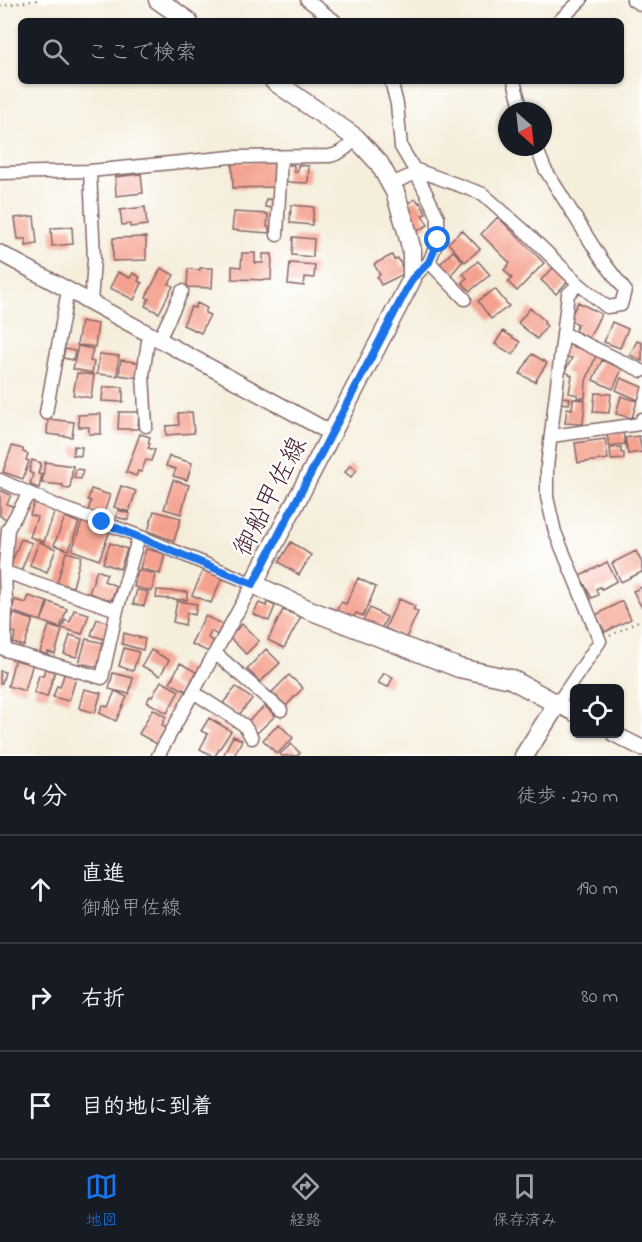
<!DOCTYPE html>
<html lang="ja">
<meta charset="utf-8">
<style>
:root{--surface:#171b24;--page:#20242c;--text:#f1f3f6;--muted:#9ea1a6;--line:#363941;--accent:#1a73e8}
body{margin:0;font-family:"Indie Flower","Klee One",sans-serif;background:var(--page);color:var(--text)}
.controls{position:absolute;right:18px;bottom:18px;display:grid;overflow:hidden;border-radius:9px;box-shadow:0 2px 4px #0004}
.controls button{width:54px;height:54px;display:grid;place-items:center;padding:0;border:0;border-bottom:2px solid var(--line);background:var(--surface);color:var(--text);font:30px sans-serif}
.compass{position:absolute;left:498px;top:102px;width:54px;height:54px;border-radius:50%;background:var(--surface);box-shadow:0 2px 4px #0004;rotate:153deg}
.stop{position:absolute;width:18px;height:18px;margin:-14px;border:4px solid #1a73e8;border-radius:50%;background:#fff}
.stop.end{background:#1a73e8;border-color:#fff;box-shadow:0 2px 6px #0008}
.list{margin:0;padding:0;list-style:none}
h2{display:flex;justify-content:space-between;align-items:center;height:78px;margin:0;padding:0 24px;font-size:26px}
h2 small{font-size:20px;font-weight:400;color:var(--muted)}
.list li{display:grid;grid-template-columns:39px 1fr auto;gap:18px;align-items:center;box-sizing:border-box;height:108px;padding:0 24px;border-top:2px solid var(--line)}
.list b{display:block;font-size:22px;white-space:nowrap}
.list p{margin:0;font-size:20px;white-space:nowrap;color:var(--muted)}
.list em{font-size:20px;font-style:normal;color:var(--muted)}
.icon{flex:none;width:33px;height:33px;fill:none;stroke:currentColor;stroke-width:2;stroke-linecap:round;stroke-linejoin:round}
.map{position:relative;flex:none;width:642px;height:756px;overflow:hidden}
.search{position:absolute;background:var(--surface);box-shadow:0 2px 4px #0004;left:18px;right:18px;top:18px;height:66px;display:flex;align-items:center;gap:15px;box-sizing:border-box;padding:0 21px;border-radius:9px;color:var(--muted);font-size:22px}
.sheet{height:402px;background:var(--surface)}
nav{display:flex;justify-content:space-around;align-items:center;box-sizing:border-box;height:84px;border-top:2px solid var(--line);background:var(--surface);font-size:16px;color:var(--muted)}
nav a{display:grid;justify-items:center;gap:3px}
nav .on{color:var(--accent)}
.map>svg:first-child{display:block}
.building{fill:#f4a28f}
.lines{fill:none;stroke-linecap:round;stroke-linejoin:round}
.minor-casing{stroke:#866769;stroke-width:15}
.tertiary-casing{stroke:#866769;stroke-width:18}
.secondary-casing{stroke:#866769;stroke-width:21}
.path{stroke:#866769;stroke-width:2;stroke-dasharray:1.5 4.5;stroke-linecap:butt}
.minor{stroke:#fff;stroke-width:12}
.tertiary{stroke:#fff;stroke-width:15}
.secondary{stroke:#fff;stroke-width:18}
.route{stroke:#1a73e8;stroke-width:8}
.labels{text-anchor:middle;stroke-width:4.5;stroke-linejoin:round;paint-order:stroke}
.street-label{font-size:26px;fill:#4a1f2b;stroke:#fff}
</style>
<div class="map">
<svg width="642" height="756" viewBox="0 0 642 756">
<rect width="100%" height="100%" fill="#fff"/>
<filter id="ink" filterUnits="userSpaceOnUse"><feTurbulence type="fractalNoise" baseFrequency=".0167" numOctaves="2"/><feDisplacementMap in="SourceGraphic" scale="12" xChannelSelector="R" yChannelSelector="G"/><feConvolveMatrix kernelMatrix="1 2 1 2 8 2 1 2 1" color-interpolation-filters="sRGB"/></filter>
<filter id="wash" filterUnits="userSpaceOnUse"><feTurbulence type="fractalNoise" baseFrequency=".008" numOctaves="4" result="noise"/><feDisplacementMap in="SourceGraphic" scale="24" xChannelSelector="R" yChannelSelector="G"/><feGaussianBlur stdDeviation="1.35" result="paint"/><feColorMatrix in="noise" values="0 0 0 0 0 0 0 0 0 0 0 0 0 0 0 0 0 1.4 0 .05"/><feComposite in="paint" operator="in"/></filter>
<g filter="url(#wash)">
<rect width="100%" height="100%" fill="#f5eedb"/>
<g id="blocks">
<path class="building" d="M232 162H274V187L233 188Z
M286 165H294V172H297L298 165 309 166 308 183 285 182Z
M141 174 143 193 116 196 115 177Z
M266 199 274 200 273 208 265 207Z
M416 199 419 203 420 202 426 214 422 215 428 225 417 231 404 205Z
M291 205 314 207 312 225 290 223Z
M145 207 147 225 130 227V224L122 225 120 210Z
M234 212 268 214 267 227H269V233L232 230Z
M34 216 37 244 26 246V239H18L15 218Z
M498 217 544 263 517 291 508 282 512 278 504 270 510 263 481 234Z
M72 227 73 244 52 246 51 228Z
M462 230 480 249 465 262 448 243Z
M146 237V260L113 261V238Z
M293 237 314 239 313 257 292 255Z
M453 251 463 261 450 276 439 265Z
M242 253H255V263H263V254H272L271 280 232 279V266L241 267Z
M392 255 394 260 398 258 402 267 405 265 408 272 381 285 377 277 380 275 374 264Z
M478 261 490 275 470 291 462 282 467 278 463 274Z
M290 263 315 265 314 278 305 277 304 286 288 284Z
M554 267 568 281 556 294 541 280Z
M161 268 174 275 169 284 173 286 159 313 145 306 149 299 146 297Z
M200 268H213L212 288 187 287 188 269 200 270Z
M118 272 130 278 133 273 140 277 138 281 142 283 134 300 110 288Z
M495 289 509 306 491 319 478 301Z
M578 302 601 314 589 338 575 331 578 324 569 320Z
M197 303 207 308 205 313 210 315 201 333 183 325 191 307 195 308Z
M530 308 545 321 544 323 547 326 537 339 518 323Z
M81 321 98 324 95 347 77 345Z
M612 322 628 329 620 348 604 342Z
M503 331 520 342 513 355 495 344Z
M637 341 642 343V361L630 355Z
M566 344 581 349 582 347 597 353 586 381 585 398H577L578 395 569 393 572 376 565 371 572 358 563 356Z
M78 346 93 349 90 361 94 362 92 373 73 369Z
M65 349 75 351 73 360 63 358Z
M99 354 119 356 117 376 97 374Z
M532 354 547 363 535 382 520 374Z
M121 360 141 363 139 378 119 375Z
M602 360 622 369 613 389 593 380Z
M77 373 94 375 91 398 73 395Z
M621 378 642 387 638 400 616 390Z
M103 387H123V402L102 401Z
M595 393 611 394 609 413 593 412Z
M621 396 637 401 632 418 616 414Z
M560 397 570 398 569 404 559 403Z
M573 399 585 400 583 424 565 423 567 408 572 409Z
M119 412H139L138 429H118Z
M192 412 194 433 166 435V426L179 425 178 413Z
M101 414V434H89V427H79L78 415Z
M48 419 74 422 72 437 47 434Z
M623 432 625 444 609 446 607 435Z
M140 434 150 437 148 443 150 444 148 448 155 450 151 461 146 460 141 472 138 471 136 476 126 472Z
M639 436 642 452 628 454 625 438Z
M605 439 608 459 578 463 575 443Z
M12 446 23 449V452L28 454 26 460 29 461 23 479 3 472Z
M74 446 82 447 81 456 73 455Z
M621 447V453H624V459L611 460 610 448Z
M169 456 192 463 187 480 173 476 176 469 166 466Z
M32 460 41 463 38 474 42 475 39 488 30 485 33 474 29 472Z
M45 462 73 466 70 489 63 488V485L42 483Z
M350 465 357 470 351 477 345 472Z
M76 469 83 470 81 479 74 478Z
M173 480 189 485 181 514 164 509Z
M121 486 136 491 129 512 114 507Z
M91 489 110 495 103 516 88 511 91 501 88 500Z
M0 490 11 495 7 504 14 507 9 520 0 516Z
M34 503 55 510 44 542 30 537 37 517 30 515Z
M118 510 130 514 128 520 116 517Z
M154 511 181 518 174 541 148 531Z
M65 517 79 523 69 550 54 545Z
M82 522 110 531 99 560 72 550Z
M21 539 32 543 21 571 10 567Z
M39 542 56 549 47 572 30 565Z
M291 542 311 555 299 575 279 562Z
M110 543 127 549 120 569 103 563Z
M146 549 165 554 160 574 140 568Z
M636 551 642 563V572L621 582 612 563Z
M66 552 81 556 73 587 57 583Z
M607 562 617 581 602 589 600 587 596 589 598 595 592 598 580 576Z
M204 569 222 578 211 603 192 595Z
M97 570 107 574 104 581 116 586 111 601 89 593Z
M138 570 155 574 152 591 134 587Z
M358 578 376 587 363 616 356 613 352 620 336 612 341 602 346 604Z
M642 587V608L633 591Z
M137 590 148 592 144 606 133 604Z
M157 590 187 592V600L156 598Z
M29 596 47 602 41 621 11 611 15 600 26 603Z
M399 599 415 606 413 609 418 612 406 638 385 628Z
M177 601 197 604 195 615 187 613 185 625 173 622Z
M622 601 631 619 605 632 596 615Z
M49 602 67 609 60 628 41 621Z
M267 602 275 606 269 621 253 614 259 603 266 606Z
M370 608 387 617 380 631 363 621Z
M74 610 89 614 82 634 62 628 65 620 70 622Z
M283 610 301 617 284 648 268 640Z
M14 614 33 620 24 646 13 643 16 633 9 631Z
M205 616 223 624 217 635 211 631 208 638 214 641 209 652 191 644Z
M97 619 109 623 104 639 91 635Z
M242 624 259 641 246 654 229 637Z
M49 626 62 630 55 654 48 652 47 655 40 652Z
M124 633 145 639 143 650 122 644Z
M70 635 82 639 77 657 64 654Z
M86 639 104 643 98 667 79 663Z
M124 648 139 652 133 671 119 666Z
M266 649 280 663 260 682 247 669Z
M151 650 169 660 160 676 142 666Z
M15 658 33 663 25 691 8 686Z
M180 663 196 672 186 691 170 683Z
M45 669 55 671 47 697 34 693 39 675 43 676Z
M0 671 5 672 2 683H0Z
M65 672 77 675 69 701 53 697 57 686 60 687Z
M113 673 133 678 129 694 109 689Z
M384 673 393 677 388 687 378 683Z
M289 675 303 688 286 706 272 692Z
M161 681 179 691 167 713 147 702 150 696 152 697Z
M236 687 252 699 239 715 223 703Z
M84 689 101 693 95 713 79 708Z
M115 691 127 697 116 721 99 713 103 705 108 707Z
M265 706 275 716 257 733 247 722Z
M153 709 166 717 162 725 166 728 157 744 139 734Z
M209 718 231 731 215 756H212L200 749 208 734 201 731Z
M279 724 293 738 277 754 263 740Z
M233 736 242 740 234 756H223Z
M291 744 300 753 297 756H282L280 754Z"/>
</g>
</g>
<g filter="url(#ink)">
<use href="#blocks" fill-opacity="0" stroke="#866769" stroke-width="1.5"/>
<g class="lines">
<g class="minor-casing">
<path id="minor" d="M307 0 335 21
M633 0 642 5
M559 21 581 0
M391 81 397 104 401 147 414 169 438 217V240L429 262 412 279
M514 81 522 111
M414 169 483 194 527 233 579 284 607 307 621 305 625 290 600 257 545 169 536 147
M90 171 94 259 91 303
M0 173 90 171 231 157 330 156C342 153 348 147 356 138
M391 184 416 173
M277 235 281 158
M429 262 465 299
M563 333 642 371
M159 340 182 291
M46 413 68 290
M146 426 143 375 149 334
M551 436 640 424 642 419
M0 480 62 508 102 522 139 536 253 584 158 756
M29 493 8 529 5 566 6 605 5 650 102 678 117 610 139 536
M5 572 117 610
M215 653 281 710
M193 692 244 725 252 738
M557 704 600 641 555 532 547 497V467L568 294 579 284"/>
</g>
<g class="tertiary-casing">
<path id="tertiary" d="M0 253 331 433
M557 704 574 713
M614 734 642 748"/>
</g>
<g class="secondary-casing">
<path id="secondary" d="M158 0 188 21
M274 81 356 138 379 163 395 192 405 224 412 251V279L253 584 307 609 459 668 511 679 557 704 524 756"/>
</g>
<path class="path" d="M0 6 38 0
M610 636 642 619"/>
<use href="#minor" class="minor"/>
<use href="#tertiary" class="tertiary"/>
<use href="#secondary" class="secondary"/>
</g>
</g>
<g class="lines" filter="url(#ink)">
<path class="route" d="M102 522 253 584 412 279 429 262 438 240"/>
</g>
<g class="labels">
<g class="street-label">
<text transform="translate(269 496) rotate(-63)" y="9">御船甲佐線</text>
</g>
</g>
</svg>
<div class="controls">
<button><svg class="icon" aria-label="locate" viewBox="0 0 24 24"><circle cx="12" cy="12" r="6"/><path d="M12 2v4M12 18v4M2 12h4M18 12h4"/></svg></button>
</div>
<svg class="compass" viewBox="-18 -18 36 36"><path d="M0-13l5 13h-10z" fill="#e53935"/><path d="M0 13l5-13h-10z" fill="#9ea1a6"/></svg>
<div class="stop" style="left:438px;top:240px"></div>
<div class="stop end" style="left:102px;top:522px"></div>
<div class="search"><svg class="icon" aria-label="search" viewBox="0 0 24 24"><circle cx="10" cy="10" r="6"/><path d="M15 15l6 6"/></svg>ここで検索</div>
</div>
<section class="sheet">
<h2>4 分<small>徒歩 · 270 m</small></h2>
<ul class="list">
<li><svg class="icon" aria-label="ahead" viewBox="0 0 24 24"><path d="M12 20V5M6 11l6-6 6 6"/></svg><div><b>直進</b><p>御船甲佐線</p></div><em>190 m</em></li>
<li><svg class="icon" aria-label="right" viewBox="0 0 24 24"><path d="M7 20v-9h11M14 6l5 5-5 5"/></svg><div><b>右折</b></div><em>80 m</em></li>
<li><svg class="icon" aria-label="arrive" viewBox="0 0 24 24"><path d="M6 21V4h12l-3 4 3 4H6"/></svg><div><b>目的地に到着</b></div></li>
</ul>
</section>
<nav>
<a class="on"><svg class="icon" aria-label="map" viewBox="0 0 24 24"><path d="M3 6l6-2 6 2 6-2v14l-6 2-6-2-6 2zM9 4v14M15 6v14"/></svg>地図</a>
<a><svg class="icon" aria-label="directions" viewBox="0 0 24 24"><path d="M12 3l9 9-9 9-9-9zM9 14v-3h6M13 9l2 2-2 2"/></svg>経路</a>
<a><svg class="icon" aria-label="saved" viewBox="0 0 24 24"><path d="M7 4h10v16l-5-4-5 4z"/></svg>保存済み</a>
</nav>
